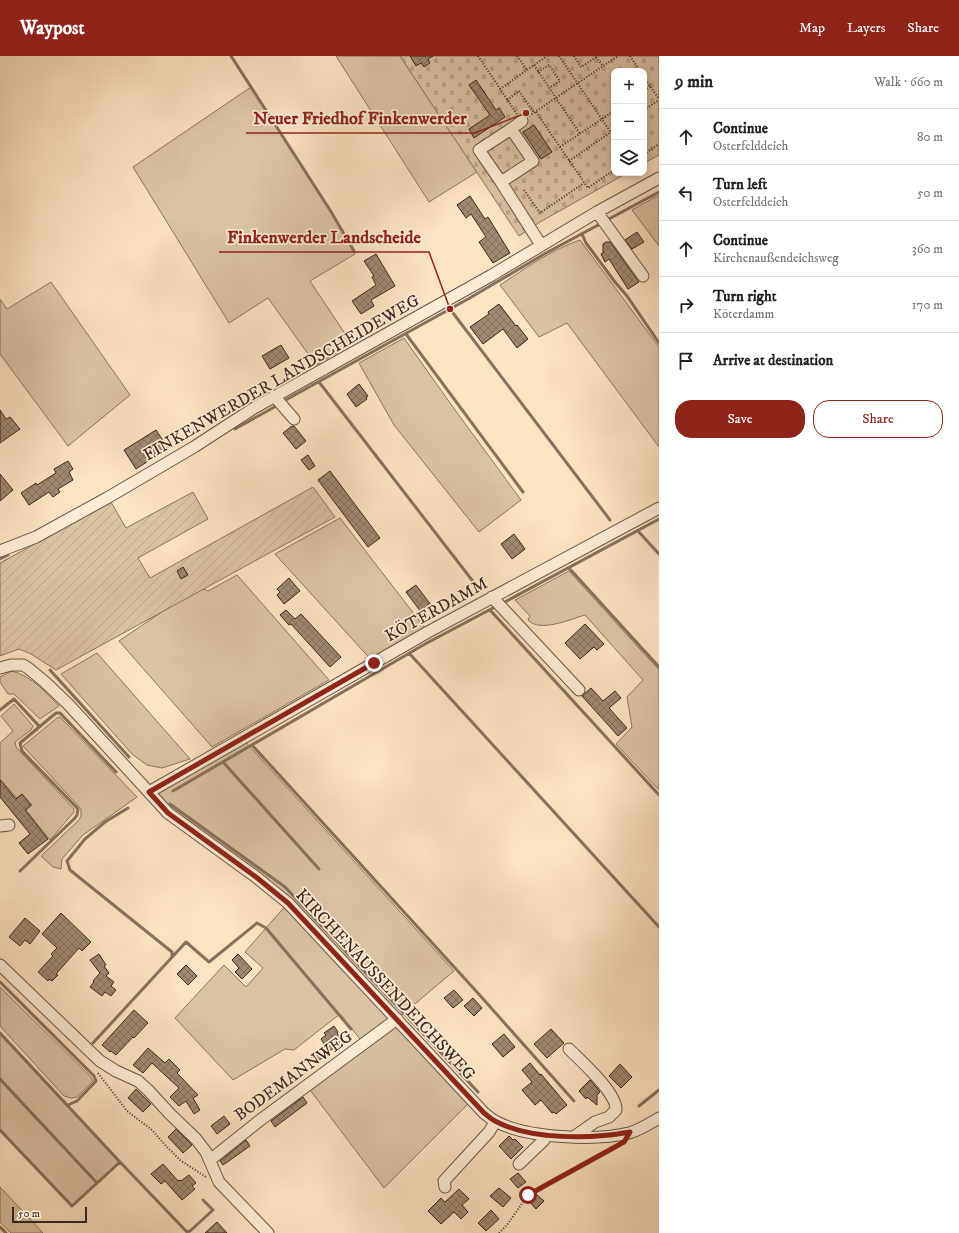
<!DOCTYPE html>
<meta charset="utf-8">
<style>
:root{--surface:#fff;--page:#f2f2f2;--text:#202124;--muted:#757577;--line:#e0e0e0;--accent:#8f2418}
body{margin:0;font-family:"IM FELL DW Pica",serif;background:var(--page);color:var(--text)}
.controls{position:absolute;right:12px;top:12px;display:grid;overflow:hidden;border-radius:8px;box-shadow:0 2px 6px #0003}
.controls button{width:36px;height:36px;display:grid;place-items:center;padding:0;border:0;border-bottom:1px solid var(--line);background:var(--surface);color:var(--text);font:20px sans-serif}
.scale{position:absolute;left:12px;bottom:10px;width:75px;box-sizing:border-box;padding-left:4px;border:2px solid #3a271d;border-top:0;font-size:11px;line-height:14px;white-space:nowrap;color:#3a271d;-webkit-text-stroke:3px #fdedd7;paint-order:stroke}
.stop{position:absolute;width:12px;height:12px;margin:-9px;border:3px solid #8f2418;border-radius:50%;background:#fff}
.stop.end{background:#8f2418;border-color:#fff;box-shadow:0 1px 4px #0008}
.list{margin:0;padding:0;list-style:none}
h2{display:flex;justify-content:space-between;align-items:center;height:52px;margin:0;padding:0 16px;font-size:17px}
h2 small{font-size:13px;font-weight:400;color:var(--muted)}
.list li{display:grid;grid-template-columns:26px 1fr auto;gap:12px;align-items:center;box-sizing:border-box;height:56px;padding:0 16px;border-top:1px solid var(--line)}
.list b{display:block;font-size:15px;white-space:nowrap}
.list p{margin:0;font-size:13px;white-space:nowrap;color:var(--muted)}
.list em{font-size:13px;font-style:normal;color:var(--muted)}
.actions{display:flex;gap:8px;padding:12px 16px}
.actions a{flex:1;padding:9px 0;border:1px solid var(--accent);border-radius:16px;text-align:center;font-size:14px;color:var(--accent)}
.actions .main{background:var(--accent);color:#fff}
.icon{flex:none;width:22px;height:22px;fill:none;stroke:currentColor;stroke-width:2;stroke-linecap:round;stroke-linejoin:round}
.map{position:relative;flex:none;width:659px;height:1177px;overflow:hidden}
header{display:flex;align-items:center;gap:24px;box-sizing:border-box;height:56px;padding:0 20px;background:var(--accent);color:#fff}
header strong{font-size:19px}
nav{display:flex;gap:22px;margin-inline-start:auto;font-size:14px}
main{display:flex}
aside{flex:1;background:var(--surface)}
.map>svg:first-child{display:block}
.grass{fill:#dbc3a6;stroke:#8a7562}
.cemetery{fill:url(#cemetery-stones);stroke:#8a7562}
.garden{fill:url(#garden-furrows);stroke:#8a7562}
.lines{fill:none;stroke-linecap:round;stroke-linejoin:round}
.stream{stroke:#87715e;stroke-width:3}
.building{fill:url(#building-cross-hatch);stroke:#3a271d}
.minor-casing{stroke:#6a5646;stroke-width:13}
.path{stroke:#3a271d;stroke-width:2;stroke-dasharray:1 2;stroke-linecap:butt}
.minor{stroke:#fdedd7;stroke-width:11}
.route{stroke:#8f2418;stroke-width:5}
.labels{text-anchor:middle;stroke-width:3.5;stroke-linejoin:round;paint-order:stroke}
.street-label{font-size:17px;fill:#3a271d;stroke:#fdedd7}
.leader{fill:none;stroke:#8f2418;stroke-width:1.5}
.callout-dot{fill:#8f2418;stroke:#fdedd7;stroke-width:1.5}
.callout-label{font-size:18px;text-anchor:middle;font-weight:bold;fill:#8f2418;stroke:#fdedd7;stroke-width:3.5;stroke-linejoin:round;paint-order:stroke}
</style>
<header>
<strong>Waypost</strong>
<nav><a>Map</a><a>Layers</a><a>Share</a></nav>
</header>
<main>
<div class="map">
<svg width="659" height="1177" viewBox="0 0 659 1177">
<defs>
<pattern id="cemetery-stones" width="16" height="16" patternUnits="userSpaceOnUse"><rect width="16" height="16" fill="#dbc3a6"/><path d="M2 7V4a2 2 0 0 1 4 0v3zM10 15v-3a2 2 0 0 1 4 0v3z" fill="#bda88e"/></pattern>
<pattern id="garden-furrows" width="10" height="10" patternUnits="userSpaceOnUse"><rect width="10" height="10" fill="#dbc3a6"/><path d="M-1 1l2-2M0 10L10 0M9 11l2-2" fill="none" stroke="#bda88e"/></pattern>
<pattern id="building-cross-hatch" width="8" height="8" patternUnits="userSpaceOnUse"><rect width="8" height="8" fill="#9f8973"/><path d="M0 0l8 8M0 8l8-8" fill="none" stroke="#83705e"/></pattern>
</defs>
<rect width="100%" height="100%" fill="#fce3c2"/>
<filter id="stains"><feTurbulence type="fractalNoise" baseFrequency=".005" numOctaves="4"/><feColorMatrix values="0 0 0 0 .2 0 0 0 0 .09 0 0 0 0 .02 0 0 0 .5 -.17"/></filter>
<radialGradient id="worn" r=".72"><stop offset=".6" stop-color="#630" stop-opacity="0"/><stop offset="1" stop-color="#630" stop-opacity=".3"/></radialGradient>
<path class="grass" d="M336 0H400L477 116 429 146Z
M251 31 330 154 355 198 310 225 352 288 316 309 268 242 229 267 133 111Z
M659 139V190L632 154Z
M580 184 659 291V391L567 267 539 281 500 229C526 212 551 194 580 184Z
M51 226 130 339 68 390 0 298V243L7 253Z
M404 282 450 347 521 444 479 476 394 369 359 307Z
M340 462 428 576 374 607 275 498Z
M569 515 659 614V734L616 688 632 671 627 641 643 624 585 559C571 563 540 577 528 564L530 560 515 544Z
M237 519 329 624 212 691 119 585 166 553 201 532 208 535Z
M97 597 190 703 162 712 147 709 132 698 61 618Z
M12 615C33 621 45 636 59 650L40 663 14 638H8L0 626V621Z
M14 648 33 670 31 674 15 686 16 691 74 753V756L50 784 26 754 32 749 22 738 17 742 0 723V687L13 675 1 660Z
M60 661 137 741 83 779 62 803 61 813 53 811 41 800 79 764 81 760V753L23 690 57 662Z
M242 682 454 915 397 963 472 1044 384 1132 307 1030 364 988 340 958 294 994 285 993 233 1024 175 962 224 909 246 931 263 912 245 896 288 847 149 736Z
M0 931 91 1021 93 1025 77 1041 71 1042 64 1040 0 970Z
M0 978 120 1106 72 1150 0 1074Z
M0 1131 43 1177H11L0 1166Z"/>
<path class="cemetery" d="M400 0H659V99L644 107V15H614V117H627L540 166 519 180Z"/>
<path class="garden" d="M313 431 335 461 56 614 31 598 19 593 0 600V507L111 446 126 472 193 436 208 463 138 502 150 522Z"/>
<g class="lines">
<path class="stream" d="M231 0 330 154 354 195
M607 164 659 136
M582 178 586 187 615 226 627 240 659 287
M450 253 610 464
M406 278 523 436
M319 326 475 528
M282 346 468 243 546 197 602 167
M235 373 278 349
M638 475 659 498
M0 503 8 499
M569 512 659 611
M503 547 659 463
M490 554 659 739
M409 597 659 871
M50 614 129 701
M0 654 14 643 39 670
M252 689 476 935 574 1045
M223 706 319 813
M173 735 425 588 493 552
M170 748 285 831 478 1036
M128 752 105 766 85 783 67 805 70 814 172 896V901
M20 815 75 762 77 759 78 753 22 695 20 687 56 657H60L116 716
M0 926 94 1020 96 1025 77 1045 68 1049
M0 977 120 1106
M93 987 186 886 209 906 257 867 266 872 351 973
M0 1023 97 1127
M639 1050 659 1034
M0 1074 72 1150 120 1106 187 1176 190 1175 213 1154 203 1144
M0 1171 6 1177"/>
</g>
<path class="building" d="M410 0H433L428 3 430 7 424 11 421 7 416 10Z
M476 24 496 54 499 52 505 61 474 82 469 73 490 59 469 29Z
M534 69 552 96 541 103 523 76Z
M470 140 485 163 488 161 510 197 493 207 479 186 486 181 471 158 466 162 457 149Z
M637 176 644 186 632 193 625 184Z
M606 186H610L639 226 628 233 609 203 605 206 601 198 603 197V188Z
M376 198 395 230 371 244 374 250 361 258 352 245 376 229 372 221 374 220 364 205Z
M499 248 516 270 517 269 528 283 517 292 503 273 483 288 470 271 489 258 488 256Z
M281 289 289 302 270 313 262 300Z
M359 328 368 340 366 341 367 343 356 351 347 338Z
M0 354 6 363 10 361 20 373 0 387Z
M292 370H294L306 385 296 393 283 377Z
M156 374 168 392 136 413 124 394Z
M308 399 315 410 309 414 301 404Z
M68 405 73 413 69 416 73 424 58 433 60 436 53 441 49 436 29 449 21 437 36 427 37 429 56 417 54 413Z
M330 415 380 482 368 491 318 424Z
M0 418 13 434 0 445Z
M514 478 525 493 512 503 501 488Z
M183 511 188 519 181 523 177 515Z
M289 522 300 535 284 548 277 539 280 536 277 533Z
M416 529 431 549 421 556 406 536Z
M286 554 295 563 301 558 341 601 330 611 291 568 289 569 280 559Z
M585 568 604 588 597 594 594 591 580 603 565 587Z
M591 632 603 645 615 635 621 642 609 652 627 672 618 680 582 640Z
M0 724 16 743 22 738 31 749 25 754 48 783 28 798 19 787 30 778 0 741Z
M61 857 91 886 82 895 79 892 56 918 58 919 52 925 49 923 48 925 38 916 53 900 51 898 57 892 42 878Z
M25 862 40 875 30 888 25 884 20 890 9 881Z
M99 898 106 909 104 910 109 917 106 920 114 926 111 930 116 934 111 940 105 936 102 940 90 931 94 926 93 925 100 917 90 904Z
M238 898 252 913 242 923 235 916 239 912 232 904Z
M186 909 197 920 188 929 177 918Z
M454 934 463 944 453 952 444 942Z
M473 942 482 952 474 960 464 950Z
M134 954 148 967 134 982 133 981 116 999 111 995 110 996 102 989Z
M334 970 338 976 337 977 340 981 337 983 340 987 326 998 327 999 316 1006 311 1000 325 989 321 983 326 979 324 977Z
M551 973 564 987 547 1002 534 988Z
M504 978 515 991 503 1001 492 988Z
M148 992 165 1007 169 1003 180 1014 177 1017 198 1039 193 1042 200 1054 194 1058 186 1045 179 1050 170 1041 179 1032 152 1007 143 1017 133 1009Z
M530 1007 540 1019 541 1018 567 1049 556 1058 554 1056 552 1057 541 1044 535 1049 522 1034 532 1026 522 1014Z
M620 1008 632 1021 621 1032 609 1020Z
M590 1024 600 1036 597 1039V1049L587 1041 586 1043 579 1035Z
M136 1033 151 1048 143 1056 128 1042Z
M303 1041 307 1047 275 1071 271 1065Z
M224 1060 230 1068 217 1078 211 1070Z
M176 1073 192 1089 183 1097 168 1081Z
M509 1080 513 1084 515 1083 523 1091 511 1103 499 1090Z
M246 1084 250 1090 223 1109 220 1105Z
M163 1108 178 1125 180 1124 181 1125 189 1119 196 1127 192 1130 195 1133 182 1144 165 1125 161 1128 151 1118Z
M518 1117 526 1126 518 1132 510 1123Z
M499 1132 511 1142 503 1151 490 1140Z
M459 1133 469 1143 462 1149 468 1156 461 1163 454 1156 441 1168 428 1155 441 1142 445 1146Z
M535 1137 544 1145 536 1153 528 1144Z
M491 1154 499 1163 486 1175 478 1167Z
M217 1166 227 1177H205Z"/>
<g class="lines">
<g class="minor-casing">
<path id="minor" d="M522 65 511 73 533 105 501 126 541 189
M501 126 479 94 511 73
M597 156 643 220
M274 340 294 363
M0 495 36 481 107 442 194 391 254 352 492 219 597 156 659 122
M492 541 579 634
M0 612 11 609H23L28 612 45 626 69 649 168 757 256 821 288 847 484 1057C488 1060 492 1064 497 1066 527 1082 596 1085 629 1077 640 1074 649 1068 659 1062
M149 736 428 576 659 452
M0 770 9 769
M0 909 100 1005 116 1015 138 1025 148 1034 170 1058 196 1083 206 1096 219 1126 268 1177
M569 993C582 1006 617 1037 616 1054L609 1061 595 1066 575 1080
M210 1104 259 1065 397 963
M519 1108 544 1084 546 1079
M445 1131 444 1125 489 1076 495 1066"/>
</g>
<path class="path" d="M478 0 517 58
M517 0 527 14
M559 0 614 81
M574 0 581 11 598 0
M630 0 640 15
M596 1 603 10
M534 9 580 78
M538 16 549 9 560 25 549 32
M644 21 659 43
M500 33 547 0
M644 34 650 30
M507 44 519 35 534 57
M644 54 659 44
M536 56 588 132 614 114
M529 60 618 0
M560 91 614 55
M644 98 659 88
M569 105 614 74
M524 134 540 157 584 127
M98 1017 127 1055 152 1074 166 1090 180 1104 206 1121
M499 1177 507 1169 528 1139 617 1090"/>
<use href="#minor" class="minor"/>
</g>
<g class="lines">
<path class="route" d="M374 607 149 736 168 757 256 821 288 847 484 1057C488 1060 492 1064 497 1066 531 1084 592 1083 630 1076L624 1086 528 1139"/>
</g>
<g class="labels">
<g class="street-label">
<text transform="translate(281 321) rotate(-30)" y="6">FINKENWERDER LANDSCHEIDEWEG</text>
<text transform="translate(436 553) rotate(-29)" y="6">KÖTERDAMM</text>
<text transform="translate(386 928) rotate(47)" y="6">KIRCHENAUSSENDEICHSWEG</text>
<text transform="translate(293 1019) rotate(-36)" y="6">BODEMANNWEG</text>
</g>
</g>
<path class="leader" d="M526 57L475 77H246M450 253L429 196H219"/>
<g class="callout-dot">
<circle cx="526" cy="57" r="4"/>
<circle cx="450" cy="253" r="4"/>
</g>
<g class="callout-label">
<text x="360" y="68">Neuer Friedhof Finkenwerder</text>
<text x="324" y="187">Finkenwerder Landscheide</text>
</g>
<rect width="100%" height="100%" filter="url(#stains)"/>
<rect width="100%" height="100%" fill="url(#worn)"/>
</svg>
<div class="controls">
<button>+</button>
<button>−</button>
<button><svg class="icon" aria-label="layers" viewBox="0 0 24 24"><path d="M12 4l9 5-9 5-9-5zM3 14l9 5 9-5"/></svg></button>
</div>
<div class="scale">50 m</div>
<div class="stop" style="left:528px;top:1139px"></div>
<div class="stop end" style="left:374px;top:607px"></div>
</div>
<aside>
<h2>9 min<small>Walk · 660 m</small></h2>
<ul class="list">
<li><svg class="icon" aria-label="ahead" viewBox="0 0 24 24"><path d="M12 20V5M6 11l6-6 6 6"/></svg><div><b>Continue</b><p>Osterfelddeich</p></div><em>80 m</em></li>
<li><svg class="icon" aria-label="left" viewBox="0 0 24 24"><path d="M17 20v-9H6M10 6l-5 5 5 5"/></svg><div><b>Turn left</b><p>Osterfelddeich</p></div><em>50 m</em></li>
<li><svg class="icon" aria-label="ahead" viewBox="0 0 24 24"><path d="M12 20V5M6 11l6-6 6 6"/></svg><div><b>Continue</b><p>Kirchenaußendeichsweg</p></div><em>360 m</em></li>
<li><svg class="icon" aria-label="right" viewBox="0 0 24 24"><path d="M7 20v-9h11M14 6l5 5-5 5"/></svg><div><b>Turn right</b><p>Köterdamm</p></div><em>170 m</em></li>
<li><svg class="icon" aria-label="arrive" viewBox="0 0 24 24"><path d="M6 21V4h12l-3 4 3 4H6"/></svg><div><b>Arrive at destination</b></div></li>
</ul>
<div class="actions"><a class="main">Save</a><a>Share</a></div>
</aside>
</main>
